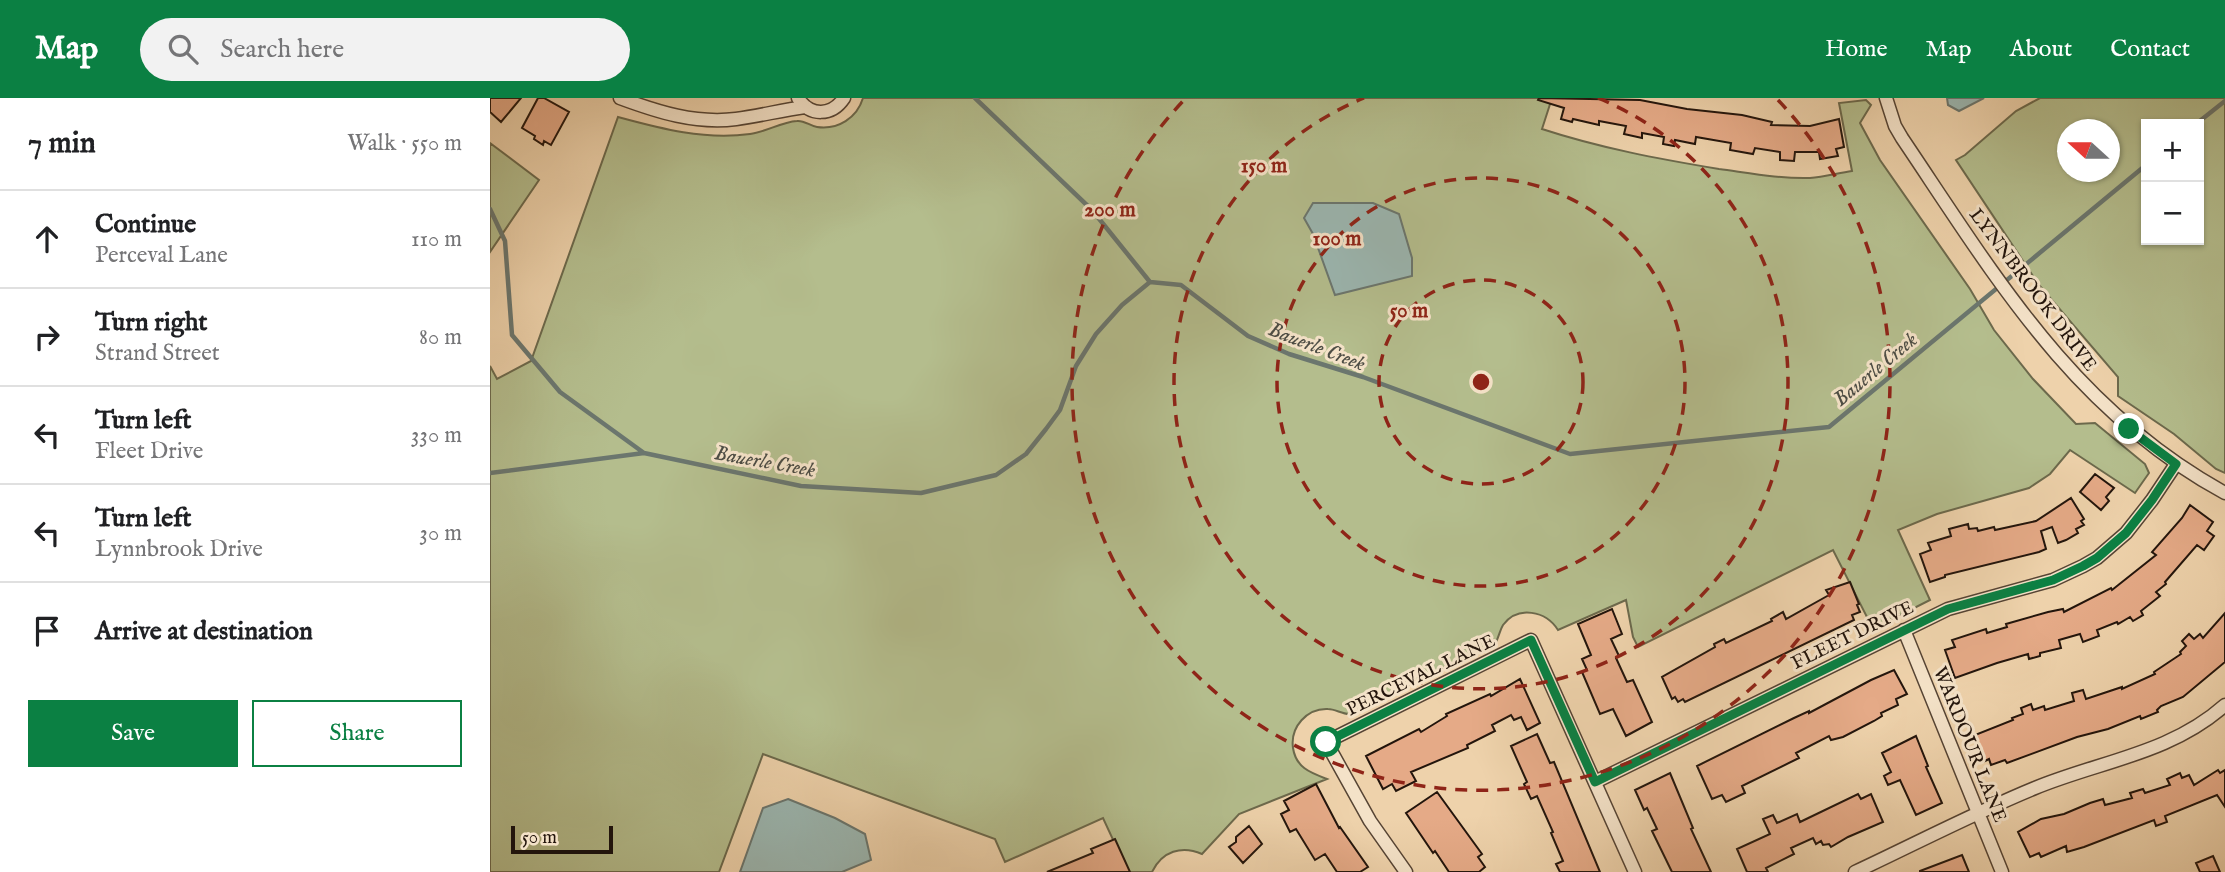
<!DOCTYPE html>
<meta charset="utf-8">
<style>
:root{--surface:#fff;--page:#f2f2f2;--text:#202124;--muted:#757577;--line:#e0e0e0;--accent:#0b8043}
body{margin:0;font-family:"IM FELL English",serif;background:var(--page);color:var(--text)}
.controls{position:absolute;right:21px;top:21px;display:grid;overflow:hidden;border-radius:0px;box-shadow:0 2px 5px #0004}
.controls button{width:63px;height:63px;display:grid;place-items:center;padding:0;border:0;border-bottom:2px solid var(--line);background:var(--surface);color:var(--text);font:35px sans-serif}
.compass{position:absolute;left:1567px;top:21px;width:63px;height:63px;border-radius:50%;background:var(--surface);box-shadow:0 2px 5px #0004;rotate:291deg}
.scale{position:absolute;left:21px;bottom:18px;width:102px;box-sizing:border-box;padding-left:7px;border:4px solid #23150c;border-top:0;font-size:19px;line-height:24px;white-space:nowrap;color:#23150c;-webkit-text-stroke:5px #f4e2c8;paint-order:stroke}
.stop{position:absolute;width:21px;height:21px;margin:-16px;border:5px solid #0b8043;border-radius:50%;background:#fff}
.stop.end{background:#0b8043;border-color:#fff;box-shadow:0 2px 7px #0008}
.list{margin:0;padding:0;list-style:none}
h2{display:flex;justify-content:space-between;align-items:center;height:91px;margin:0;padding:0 28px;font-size:30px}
h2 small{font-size:23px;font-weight:400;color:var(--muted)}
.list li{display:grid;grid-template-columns:46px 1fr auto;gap:21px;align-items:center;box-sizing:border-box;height:98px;padding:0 28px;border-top:2px solid var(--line)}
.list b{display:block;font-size:26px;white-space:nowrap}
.list p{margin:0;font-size:23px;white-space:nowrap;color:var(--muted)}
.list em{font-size:23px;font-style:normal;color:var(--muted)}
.actions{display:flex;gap:14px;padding:21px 28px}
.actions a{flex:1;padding:16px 0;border:2px solid var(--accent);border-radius:0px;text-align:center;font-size:24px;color:var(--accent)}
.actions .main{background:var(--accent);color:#fff}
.icon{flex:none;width:38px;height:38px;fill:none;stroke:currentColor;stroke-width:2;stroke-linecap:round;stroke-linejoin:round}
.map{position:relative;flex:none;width:1735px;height:774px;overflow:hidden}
header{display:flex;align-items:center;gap:42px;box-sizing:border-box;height:98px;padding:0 35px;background:var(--accent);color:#fff}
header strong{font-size:33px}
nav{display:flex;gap:38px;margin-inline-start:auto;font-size:24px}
.search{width:490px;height:63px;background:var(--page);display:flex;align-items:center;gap:18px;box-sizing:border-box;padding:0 24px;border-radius:38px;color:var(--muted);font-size:26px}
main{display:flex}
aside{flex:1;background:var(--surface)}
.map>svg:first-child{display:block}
.green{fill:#b4bd8d;stroke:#6c694c;stroke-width:2;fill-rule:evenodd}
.water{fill:#9bb6b0;stroke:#6b766e;stroke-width:2}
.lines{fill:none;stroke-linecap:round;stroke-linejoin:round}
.stream{stroke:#6b766e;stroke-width:4.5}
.building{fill:#e5aa87;stroke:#23150c;stroke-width:2}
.minor-casing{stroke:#564434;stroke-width:15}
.minor{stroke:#f4e2c8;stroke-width:12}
.route{stroke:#0b8043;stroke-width:9}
.ring{fill:none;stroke:#8f2418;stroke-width:3.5;stroke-dasharray:12 9}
.labels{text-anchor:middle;stroke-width:6;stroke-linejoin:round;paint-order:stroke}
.street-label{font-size:19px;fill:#23150c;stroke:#f4e2c8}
.water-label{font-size:21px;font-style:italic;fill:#4d4d45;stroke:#f4e2c8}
.centre{fill:#8f2418;stroke:#f4e2c8;stroke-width:3.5}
.ring-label{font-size:21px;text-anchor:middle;font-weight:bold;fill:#8f2418;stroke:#f4e2c8;stroke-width:6;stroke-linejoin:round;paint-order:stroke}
</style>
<header>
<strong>Map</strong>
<div class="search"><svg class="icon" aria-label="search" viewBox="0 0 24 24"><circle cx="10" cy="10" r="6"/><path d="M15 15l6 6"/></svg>Search here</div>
<nav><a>Home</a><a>Map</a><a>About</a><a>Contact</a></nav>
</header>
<main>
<aside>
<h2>7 min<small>Walk · 550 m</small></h2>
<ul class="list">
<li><svg class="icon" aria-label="ahead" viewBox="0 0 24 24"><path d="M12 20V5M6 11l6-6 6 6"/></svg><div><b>Continue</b><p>Perceval Lane</p></div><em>110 m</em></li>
<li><svg class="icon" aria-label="right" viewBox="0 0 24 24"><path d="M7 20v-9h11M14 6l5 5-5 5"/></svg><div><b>Turn right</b><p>Strand Street</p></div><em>80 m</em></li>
<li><svg class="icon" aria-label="left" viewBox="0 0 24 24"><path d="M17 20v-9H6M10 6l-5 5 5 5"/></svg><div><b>Turn left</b><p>Fleet Drive</p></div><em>330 m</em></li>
<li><svg class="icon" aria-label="left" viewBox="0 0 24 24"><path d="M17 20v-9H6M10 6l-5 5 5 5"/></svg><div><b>Turn left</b><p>Lynnbrook Drive</p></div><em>30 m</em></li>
<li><svg class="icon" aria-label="arrive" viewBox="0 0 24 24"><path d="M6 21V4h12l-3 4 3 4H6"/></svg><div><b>Arrive at destination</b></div></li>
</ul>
<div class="actions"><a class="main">Save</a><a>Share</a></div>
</aside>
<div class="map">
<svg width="1735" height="774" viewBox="0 0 1735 774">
<rect width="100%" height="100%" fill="#eed2ab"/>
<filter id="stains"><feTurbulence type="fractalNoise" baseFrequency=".00286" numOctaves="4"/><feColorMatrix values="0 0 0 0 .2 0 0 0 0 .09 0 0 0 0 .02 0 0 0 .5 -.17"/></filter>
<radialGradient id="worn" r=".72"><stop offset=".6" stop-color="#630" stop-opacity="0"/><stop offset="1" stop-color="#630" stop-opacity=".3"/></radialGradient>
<path class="green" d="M373 0H1062L1052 31C1110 50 1169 61 1229 71 1259 75 1290 81 1320 80 1334 79 1348 75 1362 73L1349 5 1376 2 1381 7 1370 25 1390 62 1480 191 1504 232 1543 281 1586 326 1605 325 1655 366 1659 375 1645 395 1580 352 1560 376 1539 390 1447 416 1408 432 1440 502 1383 531 1343 452 1148 549 1143 539 1136 502 1068 532C1056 513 1028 507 1013 527 1010 532 1009 538 1006 544L874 609C870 611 864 615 859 616 852 616 845 611 838 611 817 610 800 629 803 650 806 670 821 675 837 681L749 716 712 756C692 747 672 753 662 774H638L613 720 515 764 505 741 273 656 229 774H0V268L7 281 41 263 128 19C172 31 214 42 260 36 276 34 291 24 307 23 314 22 320 28 327 29 348 32 367 20 373 0Z
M1550 0H1735V375L1726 371 1684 336 1628 298V279L1549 187 1466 62 1475 57 1526 13ZM1656 26H1709V142H1656ZM1577 32H1619V74H1577Z
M0 45 49 82 0 154Z"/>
<path class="water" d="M1457 0H1494L1469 13 1458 7Z
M823 105H883L909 116 922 160V178L845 197 823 136 814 120Z
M298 701 345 720 375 736 381 762 352 774H250L273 710Z"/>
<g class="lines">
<path class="stream" d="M485 0 602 112 660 184
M1706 26 1735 3
M0 111 15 143 22 237 70 294 154 355
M0 375 154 355 311 388 431 395 506 377 536 356 556 331 570 312 586 268 606 236 632 207 660 184 691 187 758 238 799 256 873 279 1080 356 1339 329 1656 67"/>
</g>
<path class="building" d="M0 0H31L11 24 0 14Z
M48 0H54L79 14 61 47 54 43 53 47 44 41 45 38 32 30Z
M1049 0 1150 2 1197 11 1252 17 1282 24 1281 27 1320 28 1349 21 1354 49 1346 51 1348 58 1330 61 1329 54H1305L1304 63 1290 62V54L1265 50 1263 56 1240 52 1241 45 1206 39 1205 46 1185 42 1184 48 1173 46 1174 39 1152 35V40L1134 36 1136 28 1109 23V27L1083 21 1082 24 1071 21 1074 10 1048 2Z
M1605 376 1624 390 1616 399 1619 403 1611 412 1590 394Z
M1581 400 1594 421 1591 423 1594 427 1586 431 1588 435 1576 442 1568 445 1562 429 1551 433 1556 451 1549 454 1455 477V479L1440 484 1430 456 1441 452 1438 445 1461 438 1459 431 1478 426 1479 431 1487 430 1488 433 1504 429 1505 432 1546 423Z
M1700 407 1723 424 1717 433 1724 438 1714 452 1707 447 1675 484 1676 486 1666 494 1670 498 1651 513 1653 517 1643 523 1640 519 1628 526 1627 524 1607 532 1609 538 1593 544 1590 536 1569 542 1571 550 1550 555V558L1539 561 1538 556 1507 565 1465 580 1455 552 1465 549 1462 542 1496 531 1497 535 1517 529 1516 526 1558 514 1573 511 1574 514 1621 490 1622 492 1666 457 1662 454 1692 420Z
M1360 484 1369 506 1367 507 1370 514 1362 517 1364 522 1195 604 1193 601 1188 604 1185 599 1182 601 1172 579 1225 549 1224 546 1234 541 1236 545 1282 523 1281 521 1293 514 1296 521 1339 497 1336 492Z
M1122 511 1132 536 1121 541 1129 558 1126 560 1137 584 1143 582 1162 624 1136 638 1123 611 1110 616 1092 574 1097 572 1092 561 1101 557 1088 526Z
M1735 515V564L1693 599 1671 608 1667 612 1668 614 1651 621 1650 618 1618 631 1587 639 1517 665 1515 662 1501 667 1499 661 1495 663 1485 637 1523 622 1522 620 1533 616 1531 610 1541 606 1543 612 1554 608 1555 612 1584 603 1582 595 1593 592 1596 601 1632 589V591L1665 576 1664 574 1691 556 1690 554 1696 548 1692 543 1699 536 1704 541 1710 536 1713 540Z
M1404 572 1417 596 1406 601 1408 607 1391 615 1392 618 1384 623 1353 639 1341 642 1339 638 1306 655 1309 660 1252 688 1255 695 1236 704 1232 697 1222 701 1207 668 1304 620 1319 613V615L1381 582Z
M1030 581 1050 625 1037 632 1031 619 1024 622 1021 617 1002 627 1005 633 977 647 978 650 921 674 926 683 906 693 902 686 893 691 876 658 929 631 931 634 957 618 956 616 1000 596 1001 598Z
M1047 636 1060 665 1064 664 1110 774H1070L1066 766 1073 763 1061 735 1063 734 1047 698 1041 701 1034 686 1037 684 1021 648Z
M1426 638 1438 668 1436 669 1452 705 1426 717 1410 682 1398 687 1394 678 1401 674 1392 655Z
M1728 672 1730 675 1735 672V709L1727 697 1675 718 1677 724 1666 728 1664 722 1594 749 1577 754 1576 748 1551 759 1549 755 1540 759 1528 734 1551 721 1574 716 1600 705 1613 701 1615 707 1642 700 1640 695 1653 691 1655 695 1680 687 1677 681 1690 675 1692 680 1699 677 1704 687Z
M1180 675 1203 730 1201 731 1221 774H1182L1162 733 1167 731 1157 710 1154 712 1145 692Z
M826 686 849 730 850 729 878 769 870 774H847L835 756 825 762 806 731 800 734 791 716 799 712 794 703Z
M947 694 992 756 988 759 995 769 989 774H959L945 753 943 755 916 715Z
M1368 696 1371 701 1381 696 1393 724 1358 739 1341 749 1339 746 1333 747 1331 743 1326 746 1323 740 1301 750 1304 756 1276 770 1278 774H1257L1247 751 1280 736 1273 721 1283 717 1287 725 1307 716 1310 724Z
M759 728 772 746 753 765 739 749 746 744V739Z
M625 741 640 774H557L603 755 601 751Z
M1472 757 1479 774H1430V773Z
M1723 758 1730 774H1710L1706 765Z"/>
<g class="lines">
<g class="minor-casing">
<path id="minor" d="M130 0C168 14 205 26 246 21 269 18 292 12 315 9
M308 0C320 19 342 18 354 0
M1396 0 1405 28 1412 40C1505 178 1583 312 1735 395
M1414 532 1512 774
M1105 684 1458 511 1563 482 1593 468 1607 460 1636 435 1662 402 1686 366
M916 774 880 723 836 644 1041 542 1145 774
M1365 774C1425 746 1484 715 1545 690 1610 663 1680 656 1735 607"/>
</g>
<use href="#minor" class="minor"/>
</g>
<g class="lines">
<path class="route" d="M836 644 1041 542 1105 684 1458 511 1563 482 1593 468 1607 460 1636 435 1662 402 1686 366 1639 331"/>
</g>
<g class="ring">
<circle cx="991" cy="284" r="102"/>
<circle cx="991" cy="284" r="204"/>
<path d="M1108 0A307 307 0 1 1 874 0"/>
<path d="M1288 2A409 409 0 1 1 694 2"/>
</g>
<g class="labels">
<g class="street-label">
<text transform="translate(1544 191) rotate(53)" y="7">LYNNBROOK DRIVE</text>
<text transform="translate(1362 536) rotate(-26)" y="7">FLEET DRIVE</text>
<text transform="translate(930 576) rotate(-26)" y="7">PERCEVAL LANE</text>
<text transform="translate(1481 646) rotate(68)" y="7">WARDOUR LANE</text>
</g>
<g class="water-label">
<text transform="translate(827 248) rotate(21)" y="7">Bauerle Creek</text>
<text transform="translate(1385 271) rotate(-40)" y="7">Bauerle Creek</text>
<text transform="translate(275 363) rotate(10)" y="7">Bauerle Creek</text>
</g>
</g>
<circle cx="991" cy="284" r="10" class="centre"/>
<g class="ring-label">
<text x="774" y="74">150 m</text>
<text x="620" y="118">200 m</text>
<text x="847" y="147">100 m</text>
<text x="919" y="219">50 m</text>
</g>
<rect width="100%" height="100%" filter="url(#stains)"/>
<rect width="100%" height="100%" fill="url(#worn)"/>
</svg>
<div class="controls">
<button>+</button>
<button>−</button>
</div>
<svg class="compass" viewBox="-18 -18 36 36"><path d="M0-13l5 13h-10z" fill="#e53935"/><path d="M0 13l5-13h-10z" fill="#757577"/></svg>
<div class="scale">50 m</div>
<div class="stop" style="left:836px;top:644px"></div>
<div class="stop end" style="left:1639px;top:331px"></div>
</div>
</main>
